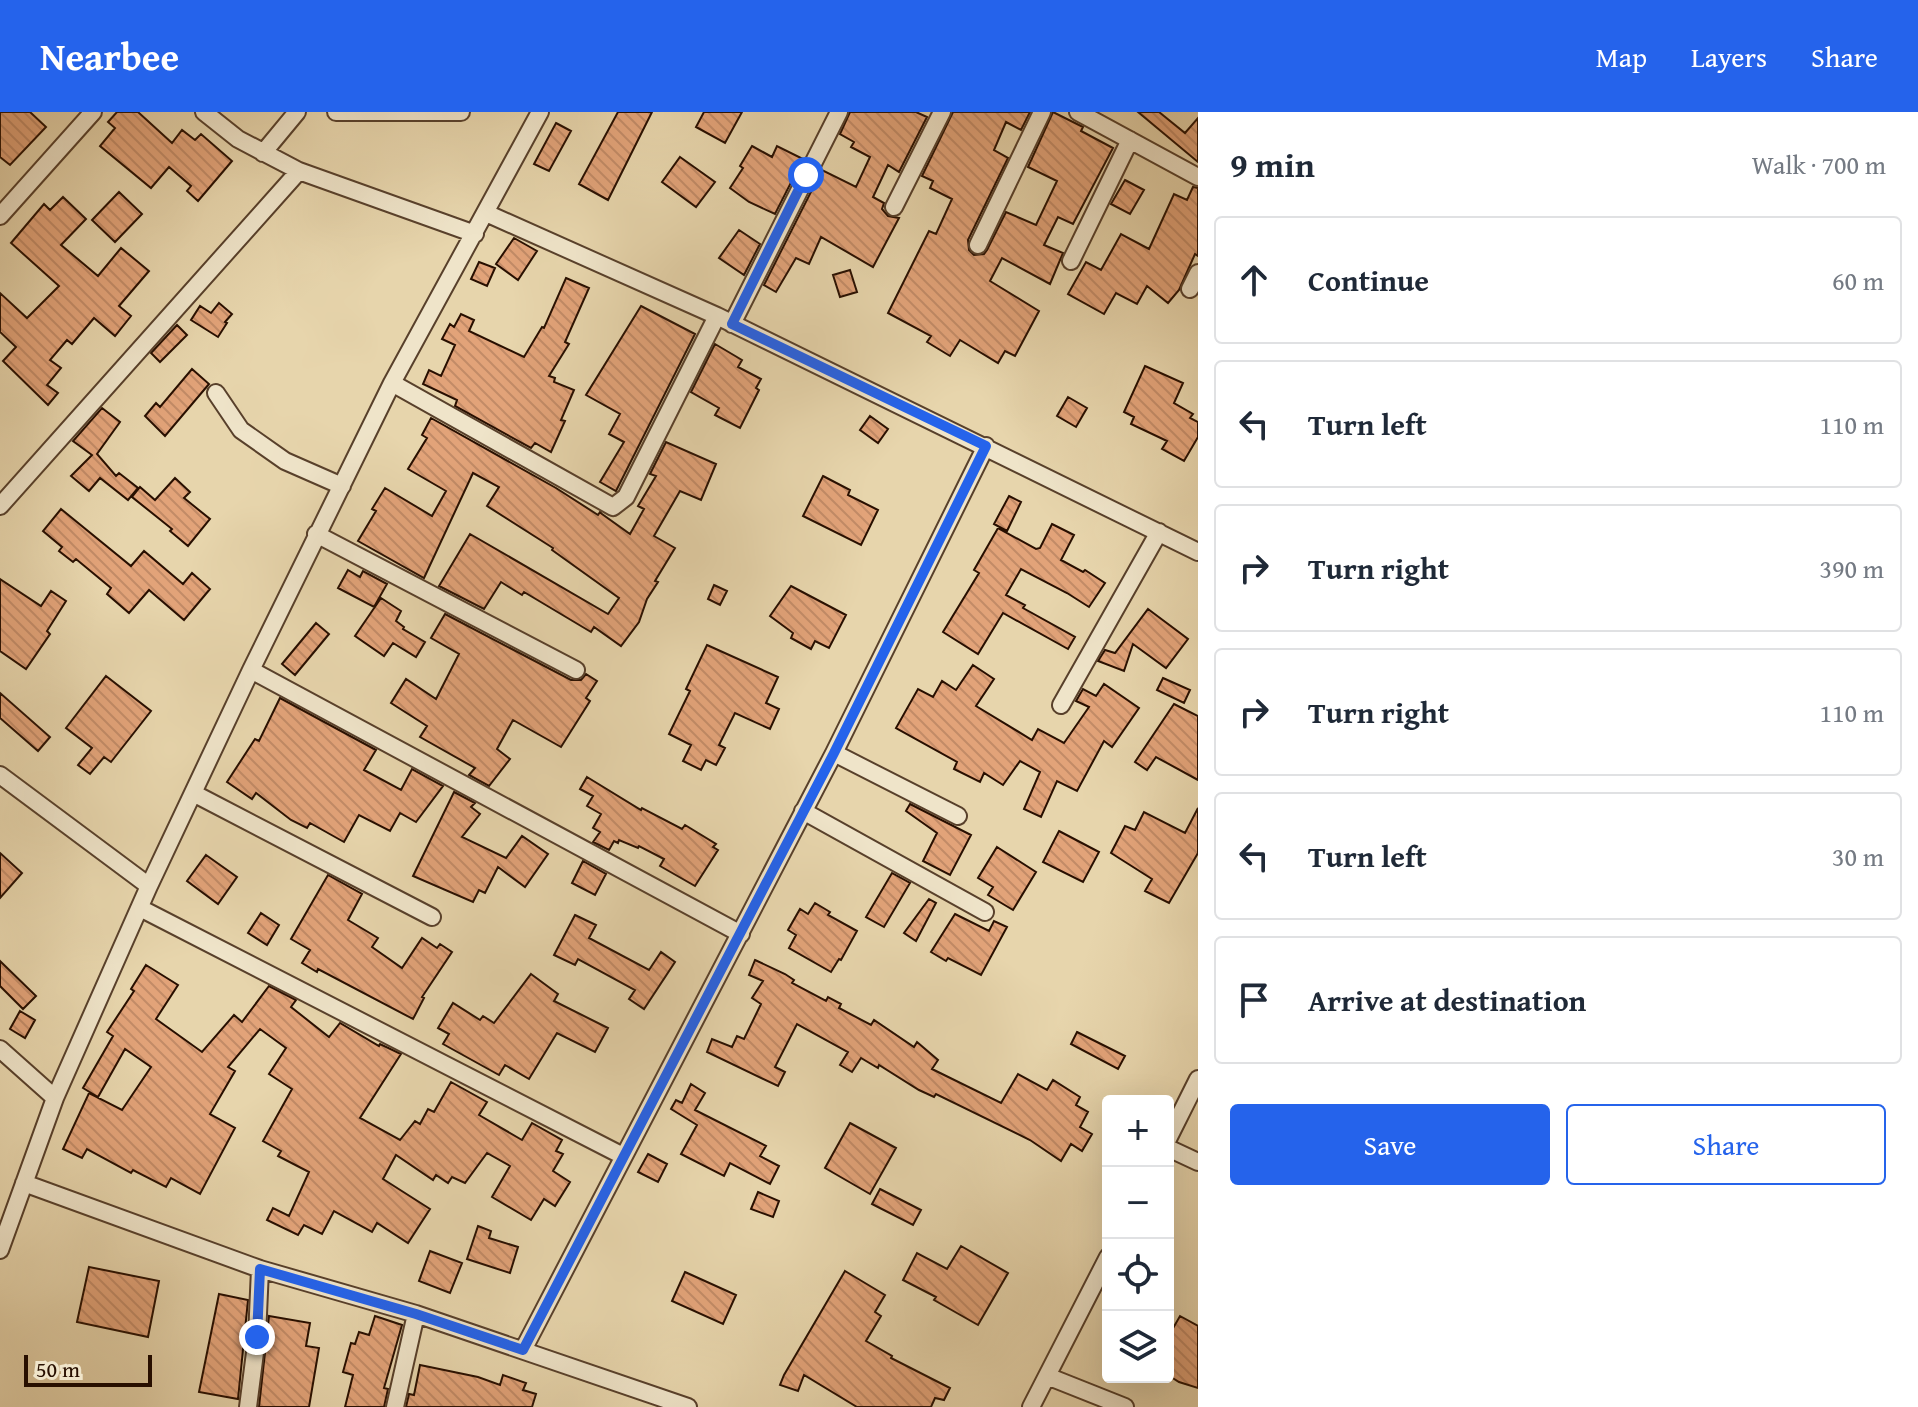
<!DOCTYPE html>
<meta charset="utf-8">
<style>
:root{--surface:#fff;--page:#f2f2f3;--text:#1f2937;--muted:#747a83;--line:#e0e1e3;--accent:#2563eb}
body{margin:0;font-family:"Gentium Book Plus",serif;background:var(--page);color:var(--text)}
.controls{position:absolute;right:24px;bottom:24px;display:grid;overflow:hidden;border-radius:8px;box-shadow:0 8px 32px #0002}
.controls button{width:72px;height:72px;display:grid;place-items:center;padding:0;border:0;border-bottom:2px solid var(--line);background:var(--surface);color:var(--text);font:40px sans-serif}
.scale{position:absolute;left:24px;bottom:20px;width:128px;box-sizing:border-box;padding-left:8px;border:4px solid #280f00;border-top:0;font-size:22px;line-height:28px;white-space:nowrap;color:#280f00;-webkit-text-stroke:6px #efe4c9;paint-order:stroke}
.stop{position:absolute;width:24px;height:24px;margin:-18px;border:6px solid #2563eb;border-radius:50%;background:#fff}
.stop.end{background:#2563eb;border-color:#fff;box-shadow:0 2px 8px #0008}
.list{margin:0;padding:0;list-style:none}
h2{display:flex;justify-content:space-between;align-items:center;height:104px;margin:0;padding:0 32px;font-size:34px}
h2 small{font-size:26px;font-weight:400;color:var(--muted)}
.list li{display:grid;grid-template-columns:52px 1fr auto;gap:24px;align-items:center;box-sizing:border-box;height:128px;margin:0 16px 16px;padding:0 16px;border:2px solid var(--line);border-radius:8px}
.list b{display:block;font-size:30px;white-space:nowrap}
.list em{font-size:26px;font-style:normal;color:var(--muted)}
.actions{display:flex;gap:16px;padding:24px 32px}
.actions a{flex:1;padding:18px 0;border:2px solid var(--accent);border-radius:8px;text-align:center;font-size:28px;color:var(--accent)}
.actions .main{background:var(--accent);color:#fff}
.icon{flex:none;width:44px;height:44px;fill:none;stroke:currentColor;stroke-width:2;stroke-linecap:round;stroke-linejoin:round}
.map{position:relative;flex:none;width:1198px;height:1295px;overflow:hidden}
header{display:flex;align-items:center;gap:48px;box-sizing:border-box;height:112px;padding:0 40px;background:var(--accent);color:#fff}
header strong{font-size:38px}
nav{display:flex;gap:44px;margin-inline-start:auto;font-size:28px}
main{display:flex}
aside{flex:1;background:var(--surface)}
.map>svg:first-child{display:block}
.building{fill:url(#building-back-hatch);stroke:#280f00;stroke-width:2}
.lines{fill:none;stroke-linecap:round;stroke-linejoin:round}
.minor-casing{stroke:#58402b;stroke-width:20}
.minor{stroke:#efe4c9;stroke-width:16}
.route{stroke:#2563eb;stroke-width:10}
</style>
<header>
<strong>Nearbee</strong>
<nav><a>Map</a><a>Layers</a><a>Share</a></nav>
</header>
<main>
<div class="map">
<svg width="1198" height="1295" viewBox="0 0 1198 1295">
<defs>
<pattern id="building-back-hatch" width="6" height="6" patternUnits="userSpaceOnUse" patternTransform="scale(2)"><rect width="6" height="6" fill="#e2a379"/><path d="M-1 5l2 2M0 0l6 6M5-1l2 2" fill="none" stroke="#c28b67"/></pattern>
</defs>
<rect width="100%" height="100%" fill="#e7d5ac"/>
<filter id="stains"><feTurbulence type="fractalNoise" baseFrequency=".0025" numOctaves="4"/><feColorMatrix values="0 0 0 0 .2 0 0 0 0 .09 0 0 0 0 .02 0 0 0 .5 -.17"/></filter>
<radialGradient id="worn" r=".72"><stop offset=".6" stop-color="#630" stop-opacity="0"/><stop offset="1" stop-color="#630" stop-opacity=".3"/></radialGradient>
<path class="building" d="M0 0H30L46 15 10 53 0 45Z
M117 0H138L172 31 182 18 195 28 201 22 232 49 198 89 187 79 191 74 169 55 151 76 100 34 115 16 108 10Z
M618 0H652L608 88 579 72Z
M704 0H742L725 31 696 15Z
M850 0H916L927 5 899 60 888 53 873 85 884 91 882 97 888 104 899 106 873 155 821 125 809 152 796 146 776 180 764 173 822 58 856 75 870 45 851 35 854 30 840 22Z
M953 0H1030L1021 18 1006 10 994 38 1008 46 968 128 969 138 974 143 984 142 987 138 1006 100 1036 113 1057 69 1028 55 1053 0 1083 15 1081 19 1113 36 1073 112 1058 105 1044 133 1063 141 1050 172 1002 146 990 169 1039 199 1015 244 1005 239 998 251 960 228 950 244 927 230 931 224 888 201 929 119 936 122 952 87 930 76 933 69 922 64Z
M1138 0H1159L1185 21 1198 6V50Z
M556 11 571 19 549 59 534 52Z
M752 34 772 45 777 34 803 47 775 102 749 90 730 76 743 56 740 54Z
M680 45 715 70 696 95 662 70Z
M1125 68 1144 78 1130 102 1111 92Z
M1193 75 1198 76V144L1195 142 1179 178 1168 191 1147 174 1137 192 1116 181 1104 202 1068 182 1086 150 1101 158 1121 122 1149 137 1174 82 1187 88Z
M119 80 142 102 115 130 92 108Z
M63 85 86 107 61 133 98 164 121 136 149 159 119 194 131 204 115 224 94 206 72 232 67 228 50 248 61 256 47 273 58 281 48 293 3 249 16 235 0 220V181L27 206 59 174 11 131 44 92 50 98Z
M739 118 760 132 744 163 719 146Z
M514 126 537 139 518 168 496 152Z
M479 150 495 156 487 174 471 167Z
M850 158 857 180 840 185 833 163Z
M566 166 589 176 565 230 569 232 549 264 555 266 554 270 574 278 561 308 565 309 551 340 535 331 531 336 455 294 457 288 423 272 429 258 441 264 455 233 442 227 450 212 454 215 461 202 474 208 469 219 524 245 542 215 544 216Z
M219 191 232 202 225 210 227 211 218 225 191 208 200 194 211 201Z
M641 194 695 222 616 379 600 370 624 330 609 322 620 302 586 283Z
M177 213 187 223 160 250 151 241Z
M715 232 742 248 738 255 761 267 756 276 759 278 740 316 715 303 719 296 691 280Z
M1145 254 1183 271 1174 291 1193 302 1190 306 1198 310V325L1184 349 1162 337 1167 329 1131 312 1134 305 1124 300Z
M192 257 209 272 165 324 145 304 156 291 160 295Z
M1068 285 1087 296 1076 315 1057 304Z
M102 296 120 310 97 342 116 364 119 361 138 376 128 388 100 366 89 379 71 364 92 343 73 329Z
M870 304 888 317 878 331 860 318Z
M431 306 556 376 598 403 600 400 602 402 630 422 644 397 638 394 656 364 650 362 666 330 716 352 701 388 680 379 654 424 675 436 655 469 658 470 647 487 639 510 621 534 594 515 591 520 524 480 522 483 501 470 484 497 439 474 470 422 608 502 619 486 552 438 553 436 487 394 499 375 473 361 424 466 358 429 376 399 372 397 385 376 432 404 446 379 408 357 427 326 422 323Z
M823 364 850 378 848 383 878 398 861 433 803 404Z
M175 366 190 380 184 386 210 407 188 434 170 419 172 417 132 385 140 375 155 388Z
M1009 384 1021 390 1007 419 994 412Z
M61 397 131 454 144 439 183 472 192 461 210 477 184 508 149 478 129 501 107 482 111 476 76 447 73 450 59 439 62 435 43 419Z
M1052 412 1074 423 1061 448 1083 460 1085 458 1105 471 1089 495 1067 481 1021 457 1006 483 1025 493 1023 496 1075 525 1068 537 1003 501 978 542 943 520 979 461 974 458 998 416 1036 437 1040 436Z
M348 458 360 465 363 459 387 472 374 495 338 476Z
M0 467 41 494 51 479 66 489 47 519 50 522 26 557 0 539Z
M714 473 727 479 720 493 708 487Z
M791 474 846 503 829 536 815 529 811 537 791 526 793 521 770 504Z
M381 486 401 499 396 509 404 515 403 517 425 530 416 545 393 531 384 544 355 524Z
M1148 497 1188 527 1166 556 1133 532 1124 559 1098 549 1105 538 1115 541Z
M445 502 571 568H581L586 562 597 569 586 586 590 589 561 635 513 608 497 637 510 647 489 674 469 663 475 656 420 625 427 614 391 591 406 567 436 587 459 542 431 526Z
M316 511 329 522 295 563 282 552Z
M707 533 778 565 766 591 779 597 770 617 735 601 719 633 725 636 716 653 706 648 701 658 683 649 691 633 669 622 690 579 686 577Z
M973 553 994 567 976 594 1032 628 1038 617 1064 631 1089 595 1076 589 1083 577 1096 584 1104 572 1139 596 1112 635 1104 629 1077 679 1057 669 1041 705 1024 697 1040 660 1020 649 1003 673 984 661 980 670 954 657 957 650 896 616 918 577 933 585 942 569 956 578Z
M106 564 151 599 111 650 104 645 90 662 78 653 92 636 66 616Z
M1163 566 1190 578 1184 591 1157 578Z
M0 581 50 625 38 639 0 606Z
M280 586 376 638 364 658 401 678 412 657 443 674 416 710 400 701 390 719 359 703 344 730 310 711 307 716 291 708 256 681 252 687 227 670 255 627 259 629Z
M1174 592 1198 604V668L1156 645 1147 658 1135 650Z
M587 665 641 698 642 696 682 717 685 713 716 732 713 735 718 738 695 774 660 754 664 747 639 734 638 736 619 728 618 731 614 729 609 738 593 730 600 720 593 716 601 702 587 694 593 684 580 677Z
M454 680 475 691 471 695 480 702 462 725 506 746 522 724 548 742 525 775 498 755 485 781 479 778 473 790 413 764Z
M910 692 971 723 950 763 923 749 937 721 906 699Z
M1198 696V741L1169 791 1145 779 1152 767 1111 741 1125 714 1135 718 1144 700 1185 721Z
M1059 719 1099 740 1083 770 1043 750Z
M997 735 1036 760 1013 798 988 783 993 775 978 766Z
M0 741 22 761 0 786Z
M206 743 237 765 218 792 187 769Z
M583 749 606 762 595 783 572 771Z
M892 761 910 771 884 815 866 805Z
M328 763 362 782 348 808 378 826 372 835 402 856 422 826 437 836 440 832 452 840 422 885 424 886 413 907 318 857 317 860 302 851 310 838 291 827Z
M929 787 936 791 916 829 904 821Z
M815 791 830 800 828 803 857 819 841 848 839 847 831 860 789 836 796 823 788 818 800 797 808 802Z
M261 801 279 813 267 833 248 821Z
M955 802 989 819 994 809 1007 815 981 863 948 846 946 849 931 840Z
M575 803 596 813 589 826 649 858 661 840 675 850 644 897 629 887 635 878 578 847 575 853 554 843Z
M755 848 785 862 794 868 792 871 826 889 828 885 841 892 839 896 871 913 874 908 914 935 917 930 938 948 932 957 1001 991 1018 962 1047 978 1053 968 1080 985 1076 993 1088 1000 1080 1015 1092 1022 1082 1039 1071 1032 1061 1049 1030 1028 936 982 934 985 919 978 879 953 878 956 861 946 852 960 840 953 848 940 797 912 775 955 785 960 778 974 707 940 712 927 732 935 737 924 744 927 761 892 752 886 763 869 749 863Z
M0 849 36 884 23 897 0 874Z
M146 853 178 873 156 907 202 940 234 903 242 910 269 874 296 888 291 895 329 925 340 911 379 934 380 932 401 942 360 1006 400 1028 415 1009 420 1012 428 997 434 1000 451 970 487 990 479 1003 522 1028 532 1011 562 1028 556 1039 563 1042 553 1059 570 1070 555 1094 544 1087 531 1108 492 1085 510 1054 487 1041 465 1071 452 1065 448 1071 436 1063 433 1068 396 1043 383 1067 430 1097 408 1131 377 1111 372 1120 334 1099 322 1122 304 1113 298 1123 267 1108 273 1096 289 1104 309 1060 278 1044 281 1039 263 1029 292 977 269 962 286 936 260 917 228 955 235 959 210 1002 235 1016 200 1082 171 1066 166 1075 133 1058 131 1061 87 1037 82 1046 63 1037 89 981 122 998 151 955 125 937 98 985 83 976 113 924 107 920 134 879 131 877Z
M531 862 558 882 554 889 608 916 595 940 557 921 529 967 505 953 499 963 443 932 449 922 438 916 453 891 480 908 483 904 494 911Z
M20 899 35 908 25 926 10 917Z
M1077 920 1125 944 1118 957 1071 932Z
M691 972 705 981 695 998 766 1034 760 1044 779 1054 770 1072 730 1051 724 1064 681 1042 697 1013 671 997 676 988 682 991Z
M850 1011 896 1036 870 1082 825 1056Z
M648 1042 667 1052 658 1070 638 1060Z
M880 1077 921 1098 913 1113 872 1092Z
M758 1080 779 1089 773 1105 751 1097Z
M478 1114 491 1119 489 1126 518 1135 510 1161 467 1147Z
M961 1134 1008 1161 978 1213 934 1188 936 1185 903 1168 917 1141 947 1157Z
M430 1139 462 1151 450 1181 419 1169Z
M89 1155 159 1169 148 1225 77 1210Z
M845 1159 885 1183 875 1200 881 1204 866 1229 892 1244 891 1246 950 1276 944 1288 935 1286 931 1295H857L804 1263 798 1279 780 1273 784 1263Z
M685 1160 736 1183 723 1212 672 1189Z
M219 1182 248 1188 238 1287 199 1280Z
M269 1204 310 1211 306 1234 319 1236 309 1295H259Z
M375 1204 402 1213 384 1276 388 1277 384 1295H345L353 1263 343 1260 351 1231 355 1232 359 1220 369 1223Z
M1180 1204 1198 1214V1276L1179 1270 1168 1263V1225Z
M420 1253 478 1265 500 1273 503 1263 526 1271 523 1278 536 1282 532 1295H406L409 1282 414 1283Z"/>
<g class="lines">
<g class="minor-casing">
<path id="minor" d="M204 0 238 27 299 59 475 122
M336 0H461
M1078 0 1198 65
M263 41 297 0
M894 95 942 0
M486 101 717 204 1198 440
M0 104 93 0
M978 133 1042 0
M1071 149 1130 28
M1190 177 1198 161
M732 212 839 0
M392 271 613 395 626 385 717 204
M216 281 241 318 285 349 342 374
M0 394 299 59
M316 422 576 558
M251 558 741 822
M1061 593 1159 420
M834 641 958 704
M0 663 149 774
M193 681 432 805
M803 699 985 800
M140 796 623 1044
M0 937 55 986
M1168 1027 1198 967
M1168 1036 1198 1050
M24 1071 260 1157 416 1202 688 1295
M0 1138 55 986 149 774 251 558 392 271 540 0
M523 1238 834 641 986 334
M1047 1264 1125 1295
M248 1295 257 1225 260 1157
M395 1295 416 1202
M1031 1295 1108 1145"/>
</g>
<use href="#minor" class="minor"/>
</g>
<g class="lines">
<path class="route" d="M257 1225 260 1157 416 1202 523 1238 834 641 986 334 732 212 806 63"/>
</g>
<rect width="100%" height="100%" filter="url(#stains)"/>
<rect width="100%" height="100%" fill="url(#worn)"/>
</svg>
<div class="controls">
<button>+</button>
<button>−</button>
<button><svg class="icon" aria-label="locate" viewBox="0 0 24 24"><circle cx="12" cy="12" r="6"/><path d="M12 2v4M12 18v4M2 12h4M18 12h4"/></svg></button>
<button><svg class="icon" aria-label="layers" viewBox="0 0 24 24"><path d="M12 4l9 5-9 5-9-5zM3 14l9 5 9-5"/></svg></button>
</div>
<div class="scale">50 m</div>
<div class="stop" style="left:806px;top:63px"></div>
<div class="stop end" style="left:257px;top:1225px"></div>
</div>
<aside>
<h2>9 min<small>Walk · 700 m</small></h2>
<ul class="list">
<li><svg class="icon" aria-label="ahead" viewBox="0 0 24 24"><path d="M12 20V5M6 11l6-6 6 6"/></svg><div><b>Continue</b></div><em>60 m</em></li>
<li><svg class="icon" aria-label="left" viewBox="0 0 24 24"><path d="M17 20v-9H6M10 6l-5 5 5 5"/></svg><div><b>Turn left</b></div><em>110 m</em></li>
<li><svg class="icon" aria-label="right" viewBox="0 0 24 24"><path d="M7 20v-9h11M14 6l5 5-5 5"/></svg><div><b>Turn right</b></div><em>390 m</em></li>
<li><svg class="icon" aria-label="right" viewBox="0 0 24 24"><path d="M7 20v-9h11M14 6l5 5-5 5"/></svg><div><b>Turn right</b></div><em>110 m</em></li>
<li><svg class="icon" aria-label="left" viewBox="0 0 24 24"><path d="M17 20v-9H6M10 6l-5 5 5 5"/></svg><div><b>Turn left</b></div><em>30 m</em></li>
<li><svg class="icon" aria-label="arrive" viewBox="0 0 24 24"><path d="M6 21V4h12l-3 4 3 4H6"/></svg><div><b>Arrive at destination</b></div></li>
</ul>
<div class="actions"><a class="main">Save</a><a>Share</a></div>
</aside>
</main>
